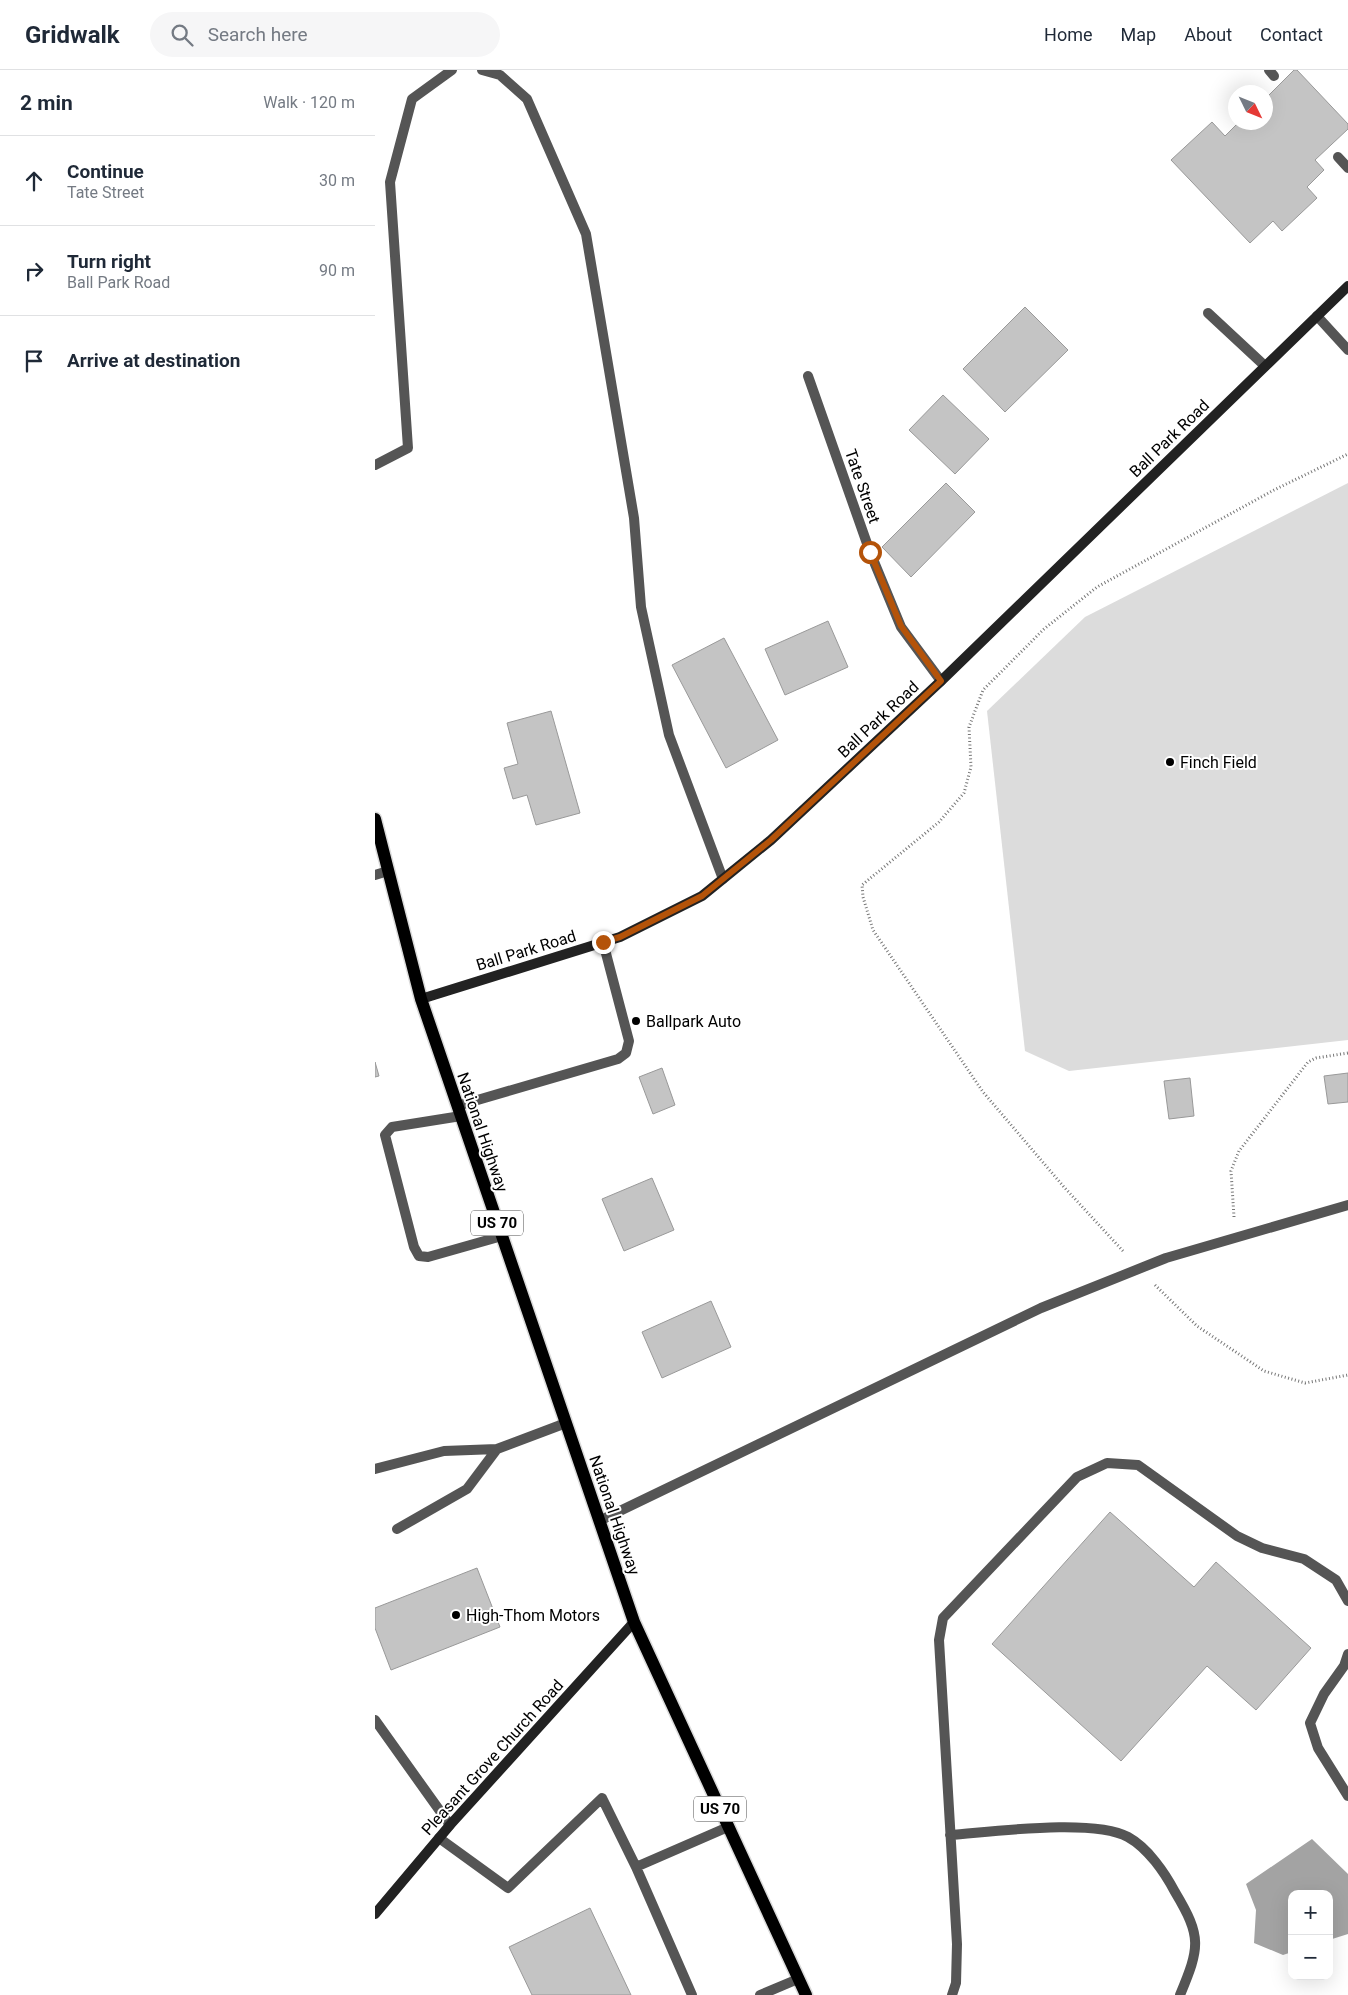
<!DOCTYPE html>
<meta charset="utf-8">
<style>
:root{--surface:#fff;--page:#f6f6f7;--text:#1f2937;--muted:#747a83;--line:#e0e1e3}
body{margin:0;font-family:Roboto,sans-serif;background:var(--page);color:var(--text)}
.controls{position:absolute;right:15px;bottom:15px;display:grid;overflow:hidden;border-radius:10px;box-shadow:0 5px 20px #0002}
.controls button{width:45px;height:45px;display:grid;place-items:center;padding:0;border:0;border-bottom:1px solid var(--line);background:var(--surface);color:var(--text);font:25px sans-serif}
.compass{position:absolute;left:853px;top:15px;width:45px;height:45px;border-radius:50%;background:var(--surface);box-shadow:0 5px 20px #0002;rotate:133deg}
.stop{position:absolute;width:15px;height:15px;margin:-11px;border:4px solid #b45309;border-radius:50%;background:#fff}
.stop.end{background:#b45309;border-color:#fff;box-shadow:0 1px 5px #0008}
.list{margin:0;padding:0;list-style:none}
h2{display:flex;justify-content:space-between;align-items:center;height:65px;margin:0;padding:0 20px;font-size:21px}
h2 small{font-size:16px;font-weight:400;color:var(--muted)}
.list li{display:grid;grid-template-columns:32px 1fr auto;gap:15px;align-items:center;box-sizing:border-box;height:90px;padding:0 20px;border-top:1px solid var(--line)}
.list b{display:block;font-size:19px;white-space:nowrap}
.list p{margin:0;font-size:16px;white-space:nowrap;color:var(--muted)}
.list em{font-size:16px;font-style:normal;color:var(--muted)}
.icon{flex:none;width:28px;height:28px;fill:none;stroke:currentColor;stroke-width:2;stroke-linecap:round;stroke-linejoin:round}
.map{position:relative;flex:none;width:973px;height:1925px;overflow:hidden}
header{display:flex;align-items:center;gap:30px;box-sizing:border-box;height:70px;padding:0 25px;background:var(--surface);border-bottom:1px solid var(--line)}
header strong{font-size:24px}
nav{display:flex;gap:28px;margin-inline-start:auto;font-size:18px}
.search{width:350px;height:45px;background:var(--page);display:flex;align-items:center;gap:12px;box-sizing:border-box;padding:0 18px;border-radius:28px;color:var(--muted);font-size:19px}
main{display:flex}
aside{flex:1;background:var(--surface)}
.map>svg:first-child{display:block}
.green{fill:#dcdcdc}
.water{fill:#a3a3a3}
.building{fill:#c4c4c4;stroke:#999}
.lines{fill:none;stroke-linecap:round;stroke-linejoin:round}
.primary-casing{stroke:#dbdbdb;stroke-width:15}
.path{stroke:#777;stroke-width:3;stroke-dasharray:1 2.5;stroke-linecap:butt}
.lane{stroke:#555;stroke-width:10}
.street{stroke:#555;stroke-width:10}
.secondary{stroke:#222;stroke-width:10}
.primary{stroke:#000;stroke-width:12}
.route{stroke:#b45309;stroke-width:6}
.poi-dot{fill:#000;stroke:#fff;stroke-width:2}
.labels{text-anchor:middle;stroke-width:4;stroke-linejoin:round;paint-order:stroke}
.shield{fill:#fff;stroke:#4c4c4c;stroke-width:1}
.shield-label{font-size:15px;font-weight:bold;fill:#000}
.street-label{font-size:16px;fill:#000;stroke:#fff}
.poi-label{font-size:16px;fill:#000;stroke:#fff;text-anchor:start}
</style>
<header>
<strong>Gridwalk</strong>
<div class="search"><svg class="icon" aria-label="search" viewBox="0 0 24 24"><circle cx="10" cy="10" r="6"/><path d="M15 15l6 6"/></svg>Search here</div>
<nav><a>Home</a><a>Map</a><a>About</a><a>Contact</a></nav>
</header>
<main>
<aside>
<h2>2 min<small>Walk · 120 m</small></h2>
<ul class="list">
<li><svg class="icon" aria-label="ahead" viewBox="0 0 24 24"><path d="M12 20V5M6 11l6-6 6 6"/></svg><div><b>Continue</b><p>Tate Street</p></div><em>30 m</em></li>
<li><svg class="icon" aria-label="right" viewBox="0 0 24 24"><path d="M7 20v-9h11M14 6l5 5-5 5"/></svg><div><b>Turn right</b><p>Ball Park Road</p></div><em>90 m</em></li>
<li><svg class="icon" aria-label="arrive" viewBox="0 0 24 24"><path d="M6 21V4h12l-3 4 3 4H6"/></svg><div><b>Arrive at destination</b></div></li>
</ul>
</aside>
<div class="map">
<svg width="973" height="1925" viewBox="0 0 973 1925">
<rect width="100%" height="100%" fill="#fff"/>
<path class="green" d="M973 413V970L694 1001 650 981 612 641 710 547Z"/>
<path class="water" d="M937 1769 973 1804V1864L954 1870V1824H917V1882L908 1885 879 1873 881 1840 871 1814Z"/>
<path class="building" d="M919 0H922L973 54V59L940 90 949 100 932 117 942 128 907 161 898 151 875 173 796 90 837 52 850 66 864 52H891V28Z
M650 237 693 280 630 342 588 299Z
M568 325 614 369 580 404 534 360Z
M571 413 600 442 536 507 507 477Z
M453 551 473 597 410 625 390 579Z
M349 568 403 670 351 698 297 595Z
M176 641 205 743 161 755 152 725 138 729 129 698 143 694 132 653Z
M0 992 4 1006 0 1007Z
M287 998 300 1035 278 1044 264 1007Z
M973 1003V1032L953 1034 949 1006Z
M815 1008 819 1046 794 1049 789 1011Z
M277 1108 299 1160 249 1181 227 1129Z
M336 1231 356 1277 287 1308 267 1262Z
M735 1442 819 1517 841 1492 936 1578 881 1640 832 1596 746 1691 617 1574Z
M102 1498 125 1557 16 1600 0 1558V1538Z
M215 1838 256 1925H157L134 1877Z"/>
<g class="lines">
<g class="primary-casing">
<path id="primary" d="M0 749 46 929 259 1552 431 1925"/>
</g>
<path class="path" d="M859 1147 856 1101 864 1081 933 992 941 988 973 983
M748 1181 689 1117 608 1022 498 860 488 827 487 815 564 752 589 723 596 697 594 657 608 620 669 559 722 517 899 420 973 384
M780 1215 822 1256 889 1301 930 1313 973 1305"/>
<path class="lane" d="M107 0 125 5 152 29 211 164 259 448 266 537 294 665 348 809
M894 0 899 6
M963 87 973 98
M833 243 890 296
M942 246 973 280
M0 395 33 378 15 112 37 29 77 0
M0 805 13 801
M82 1036 243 989 251 983 254 971 228 872
M86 1046 17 1057 10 1065 39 1177 44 1186 53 1187 127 1166
M0 1399 69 1381 122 1379 191 1353
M224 1451 666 1238 791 1188 973 1135
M22 1459 92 1419 122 1379
M973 1584 969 1596 949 1624 935 1653 943 1678 973 1726
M0 1650 75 1755
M575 1765C617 1762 718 1748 753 1767 773 1778 790 1803 800 1822 827 1867 825 1877 805 1925
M64 1768 133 1818 227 1728 261 1797 353 1757
M261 1797 317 1925
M385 1925 423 1909
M577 1925 581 1913 582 1874 564 1570 568 1548 702 1407 732 1393 763 1395 862 1466 887 1478 929 1489 961 1510 973 1531"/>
<path class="street" d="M433 306 495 482 526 557 566 611"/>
<path class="secondary" d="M46 929 245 867 327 826 396 770 566 611 973 216
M0 1844 75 1755 259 1552"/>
<use href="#primary" class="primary"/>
</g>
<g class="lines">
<path class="route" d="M228 872 245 867 327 826 396 770 566 611 526 556 495 482"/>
</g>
<g class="poi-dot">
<circle cx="795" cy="692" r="5"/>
<circle cx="261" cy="951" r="5"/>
<circle cx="81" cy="1545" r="5"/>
</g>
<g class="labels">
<g class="shield">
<rect x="96" y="1140.5" width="52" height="25" rx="4"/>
<rect x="319" y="1726.5" width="52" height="25" rx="4"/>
</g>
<g class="shield-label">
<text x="122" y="1158">US 70</text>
<text x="345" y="1744">US 70</text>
</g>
<g class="street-label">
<text transform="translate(794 368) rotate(-44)" y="6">Ball Park Road</text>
<text transform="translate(488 416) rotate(71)" y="6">Tate Street</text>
<text transform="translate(503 649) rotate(-43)" y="6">Ball Park Road</text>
<text transform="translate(151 880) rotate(-17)" y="6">Ball Park Road</text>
<text transform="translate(108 1062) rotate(71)" y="6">National Highway</text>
<text transform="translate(240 1445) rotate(71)" y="6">National Highway</text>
<text transform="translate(117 1687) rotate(-48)" y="6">Pleasant Grove Church Road</text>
</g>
<g class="poi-label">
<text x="805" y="698">Finch Field</text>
<text x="271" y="957">Ballpark Auto</text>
<text x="91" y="1551">High-Thom Motors</text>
</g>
</g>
</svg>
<div class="controls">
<button>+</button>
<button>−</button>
</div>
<svg class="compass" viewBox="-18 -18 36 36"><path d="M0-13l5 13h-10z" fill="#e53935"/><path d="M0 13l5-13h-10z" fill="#747a83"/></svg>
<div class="stop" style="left:495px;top:482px"></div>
<div class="stop end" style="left:228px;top:872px"></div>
</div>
</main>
